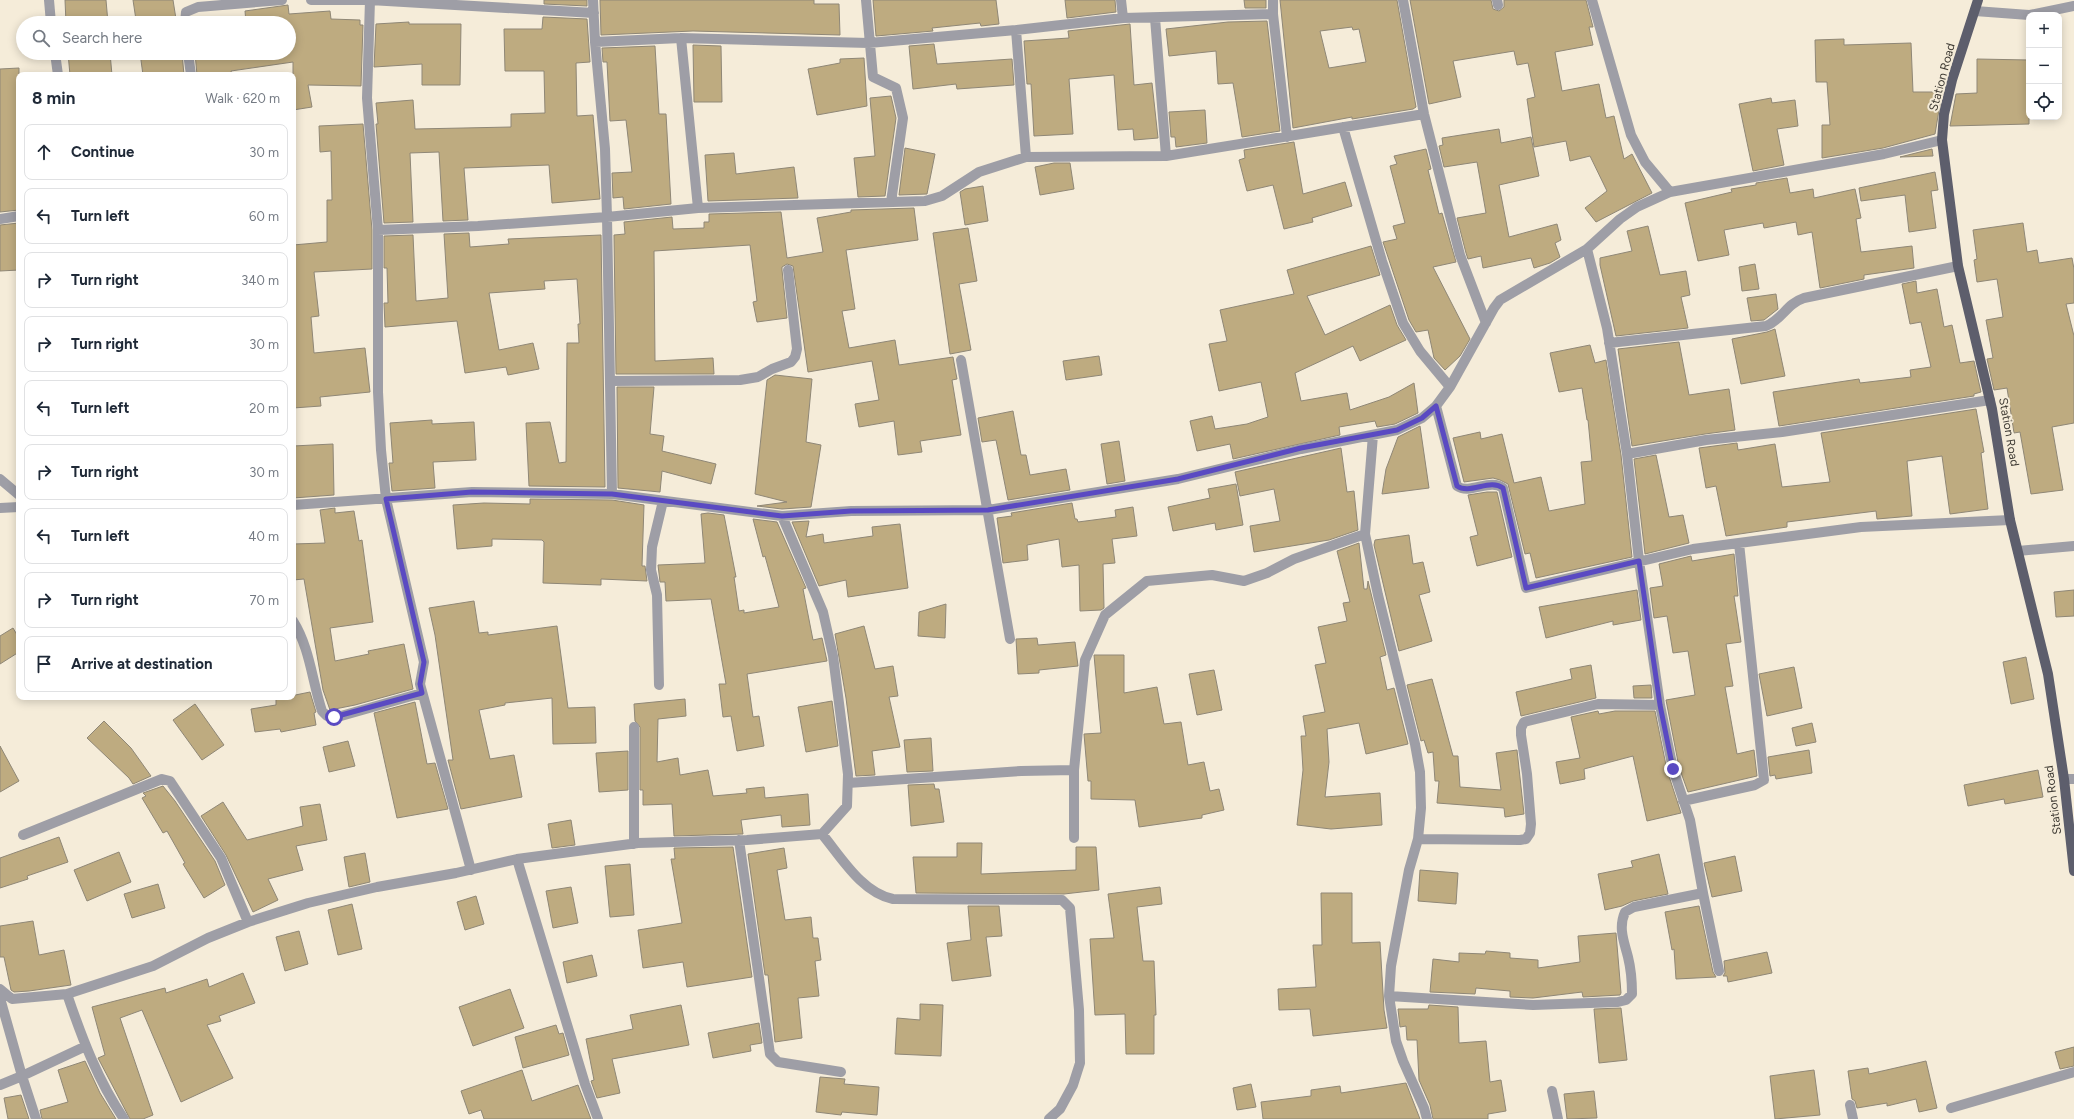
<!DOCTYPE html>
<meta charset="utf-8">
<style>
:root{--surface:#fff;--page:#f6f6f7;--text:#1f2937;--muted:#747a83;--line:#e0e1e3}
body{margin:0;font-family:Figtree,sans-serif;background:var(--page);color:var(--text)}
.controls{position:absolute;right:12px;top:12px;display:grid;overflow:hidden;border-radius:8px;box-shadow:0 2px 10px #0003}
.controls button{width:36px;height:36px;display:grid;place-items:center;padding:0;border:0;border-bottom:1px solid var(--line);background:var(--surface);color:var(--text);font:20px sans-serif}
.stop{position:absolute;width:12px;height:12px;margin:-9px;border:3px solid #5a4ac2;border-radius:50%;background:#fff}
.stop.end{background:#5a4ac2;border-color:#fff;box-shadow:0 1px 4px #0008}
.list{margin:0;padding:0;list-style:none}
h2{display:flex;justify-content:space-between;align-items:center;height:52px;margin:0;padding:0 16px;font-size:17px}
h2 small{font-size:13px;font-weight:400;color:var(--muted)}
.list li{display:grid;grid-template-columns:26px 1fr auto;gap:12px;align-items:center;box-sizing:border-box;height:56px;margin:0 8px 8px;padding:0 8px;border:1px solid var(--line);border-radius:8px}
.list b{display:block;font-size:15px;white-space:nowrap}
.list em{font-size:13px;font-style:normal;color:var(--muted)}
.icon{flex:none;width:22px;height:22px;fill:none;stroke:currentColor;stroke-width:2;stroke-linecap:round;stroke-linejoin:round}
.map{position:relative;flex:none;width:2074px;height:1119px;overflow:hidden}
.search{position:absolute;background:var(--surface);box-shadow:0 2px 10px #0003;left:16px;top:16px;width:280px;height:44px;display:flex;align-items:center;gap:10px;box-sizing:border-box;padding:0 14px;border-radius:22px;color:var(--muted);font-size:15px}
.panel{position:absolute;background:var(--surface);box-shadow:0 2px 10px #0003;left:16px;top:72px;width:280px;height:628px;border-radius:8px}
.map>svg:first-child{display:block}
.building{fill:#beab80;stroke:#8f8776;fill-rule:evenodd}
.lines{fill:none;stroke-linecap:round;stroke-linejoin:round}
.minor{stroke:#9e9ea6;stroke-width:10}
.major{stroke:#5d5e6c;stroke-width:10}
.route{stroke:#5a4ac2;stroke-width:5}
.labels{text-anchor:middle;stroke-width:4;stroke-linejoin:round;paint-order:stroke}
.street-label{font-size:12px;fill:#3e3a33;stroke:#f5ecd9}
</style>
<div class="map">
<svg width="2074" height="1119" viewBox="0 0 2074 1119">
<rect width="100%" height="100%" fill="#f5ecd9"/>
<path class="building" d="M65 0H106L108 23H66Z
M133 0H173L176 19 147 23H145V19L136 20Z
M544 0H587V6L544 4Z
M600 0H814V4H839L840 35 693 31 601 35Z
M873 0H996L999 24 981 26 980 23 932 28 933 31 876 36Z
M1065 0H1115L1116 12 1067 18Z
M1244 0H1266V8H1245Z
M1280 0H1397L1416 107 1413 109 1352 119V117L1293 128ZM1352 27 1353 30 1359 29 1366 62 1329 68 1320 31Z
M1410 0H1491L1493 9 1499 11 1504 7V0H1586L1593 27H1589L1593 45 1555 52 1562 91 1599 84 1606 118 1614 116 1624 159 1632 154 1652 193 1596 222 1585 208 1607 191 1590 156 1570 161 1566 141 1534 147 1527 99 1535 97 1528 63 1517 65 1514 51 1453 61 1461 97 1429 104Z
M288 5 289 14 330 11 331 19 360 20V25H363L361 86 308 85 312 107 293 110V62L231 71 232 75H197L195 53H289V23H246L245 11Z
M543 17 587 19 590 62 576 63 577 116 593 115 600 199 552 203 549 165 464 168 468 220 443 221 439 152 410 153 413 222 384 223 376 124H378L376 103 413 100 415 129 511 127V114L545 113 544 71H505L504 29H542Z
M1267 21 1280 131 1242 137 1233 83 1218 84 1216 51 1169 56 1166 29 1228 22Z
M409 22V24H461L460 85H422V64L374 67 376 24Z
M1130 24 1134 85 1152 83 1158 138 1134 140 1133 129 1118 130 1114 75 1069 79 1073 134 1034 136 1031 84H1027L1024 41 1069 38 1068 31Z
M1844 39V45L1911 43 1913 92H1942L1935 134 1883 148 1822 158V125H1830L1827 82H1816L1815 40Z
M934 44 937 64 1012 59 1014 85 957 89 956 84 913 89 909 46Z
M693 45 721 46 722 102H694Z
M655 46 659 114H666L671 204 624 209 623 197 613 198 612 173 632 172 626 120 610 121 607 62H603L602 48Z
M68 53H110L112 75H70Z
M140 53H182L184 75H143Z
M864 58 867 106 817 115 808 69 840 63V59Z
M1977 59 2029 60V124L1950 126 1956 94 1977 93Z
M19 68V210L0 212V69Z
M891 96 896 118 885 196 858 197 854 158 875 156 870 98Z
M1771 98 1772 103 1795 100 1798 126 1777 129 1784 165 1753 171 1739 104Z
M1205 110 1207 143 1176 147 1175 137H1171L1169 112Z
M363 124 372 230V269L314 272 319 316 311 317 314 353 365 348 370 392 320 397 321 406 293 408V245L327 242V200H332L331 151 320 152 319 126Z
M1499 129 1501 143 1531 137 1539 176 1499 185 1509 237 1557 224 1561 240 1555 243 1560 257 1550 263 1534 268 1531 258 1483 268 1481 256 1468 259 1466 253 1457 218 1486 213 1477 162 1444 167 1439 146 1443 145 1442 138Z
M1294 142 1303 194 1345 182 1352 206 1312 218 1313 222 1284 229 1273 185 1247 191 1239 160 1245 158 1244 150Z
M905 148 935 154 927 194 899 195Z
M1426 149 1431 169 1428 170 1439 214 1442 213 1456 262 1433 267 1470 339 1460 356 1445 370 1434 358 1428 330 1416 332 1409 320 1383 242 1397 239 1393 226 1405 223 1390 166 1397 164 1394 156Z
M1932 149 1933 156 1900 157Z
M734 153 736 174 794 167 798 198 708 201 705 155Z
M1054 163H1070L1074 189 1040 195 1035 167Z
M1935 172 1938 190 1931 191 1936 228 1909 232 1905 195 1861 201 1859 188Z
M1787 178 1790 193 1813 189 1814 198 1855 189 1861 218 1856 219 1861 252 1912 246 1914 268 1864 275V279L1820 288 1812 232 1798 235 1796 222 1764 228 1763 223 1724 230 1729 255 1698 261 1685 203 1732 192 1731 189 1756 185V183Z
M983 186 988 221 965 225 960 192 965 189Z
M914 208 918 240 846 250 855 309 842 311 849 348 895 340 899 365 953 357 957 379 952 380 961 435 920 441 922 452 898 455 894 421 859 427 855 404 879 400 872 361 808 372 793 266 787 264 782 267V270L787 318 757 322 753 302 757 301 750 245 654 251 655 361 713 358 714 374H616L614 235 625 234 624 222 672 217 673 229 704 228V222H709V214L781 212 787 258 823 252 817 218 851 212V210Z
M19 223V270L0 271V225Z
M2023 223 2027 252 2037 250 2039 263 2072 258 2074 269V303L2066 304 2074 336V423L2052 427 2063 490 2031 494 2020 432 2014 433 2007 388 1994 390 1987 359 1993 358 1986 320 2003 317 1997 279 1977 282 1974 260 1977 259 1973 230Z
M1648 226 1660 275 1686 271 1690 295 1681 297 1688 328 1616 336 1600 265V258L1632 251 1627 231Z
M968 228 977 281 959 284 971 350 950 354 933 233Z
M469 233 470 247 509 244 508 239 601 235 605 487 529 486 526 423 550 422 559 463 566 462 567 343H579L578 324H580L577 279 544 281 545 289 489 293 499 350 533 343 539 369 508 375 506 367 465 373 457 321 385 327 384 303H388L387 268H384V236L413 235 416 301 448 298 444 234Z
M1371 246 1380 275 1307 296 1325 335 1390 305 1397 325 1406 340 1360 361 1353 346 1295 373 1301 401 1347 393 1350 410 1389 397 1414 383 1418 413 1395 424 1377 427 1375 421 1339 427 1340 435 1233 459 1230 444 1197 451 1190 421 1212 416 1215 429 1247 424 1268 417 1261 382 1219 391 1209 344 1227 341 1220 310 1294 294 1287 270Z
M1755 264 1759 289 1742 291 1739 267Z
M1916 281 1917 293 1937 289 1944 327 1952 325 1960 363 1974 361 1981 392 1974 394V396L1779 426 1773 392 1859 379 1860 383 1911 377 1910 370 1931 367 1921 322 1910 324 1902 284Z
M1776 294 1778 309 1764 320 1751 321 1747 298Z
M1775 329 1785 376 1741 384 1732 339 1767 332Z
M1679 342 1689 395 1729 389 1735 430 1705 434 1632 446 1618 349Z
M1590 345 1595 363 1606 360 1621 455 1632 557 1536 578 1530 553 1525 554 1508 484 1500 480 1493 478 1464 482 1453 438 1480 432 1481 439 1502 434 1514 483 1541 477 1549 511 1585 504 1581 462 1592 461 1588 420H1587L1582 388 1559 392 1550 353Z
M1099 356 1102 375 1066 380 1063 361Z
M775 375 812 379 806 442 821 445 811 507 782 509 757 506 787 502 755 494 767 380Z
M617 387H654L650 434 664 436 662 451 716 464 711 484 662 471 660 492 618 488Z
M1976 409 1984 452 1981 453 1988 509 1950 514 1942 456 1907 461 1912 516 1877 519 1876 511 1787 522V527L1726 536 1716 486 1706 488 1699 448 1737 443 1738 450 1775 444 1782 487 1830 482 1821 433Z
M1013 411 1021 455H1026L1030 475 1066 469 1070 490 1008 500 996 440 982 442 978 418Z
M432 420V424L474 422 476 460 433 462 435 488 392 491 389 463H393L390 423Z
M1420 426 1429 488 1382 494 1386 469 1398 437Z
M1119 441 1125 481 1107 484 1101 444Z
M333 444 334 495 293 498V446Z
M1341 448 1347 492 1354 491 1358 530 1329 540 1254 552 1250 526 1280 521 1274 489 1240 496 1235 472Z
M1656 455 1669 517 1683 515 1689 543 1645 554 1634 459Z
M1236 484 1243 525 1216 530 1215 523 1173 531 1168 507 1210 498 1208 489Z
M1487 492H1497L1512 557 1477 566 1470 537 1478 535 1468 495Z
M530 499 612 500 644 505 642 566H645L647 581 601 579V585L543 583 544 542 542 540 492 539V546L457 549 453 505 484 503 530 504Z
M1072 503 1075 519H1077L1078 522 1116 517 1115 510 1133 507 1137 536 1112 539 1115 563 1103 564 1104 608 1101 610 1080 611 1079 565 1062 567 1059 539 1027 545 1028 560 1003 563 997 518 1012 516 1011 513Z
M335 508V513L354 511 359 541 362 540 373 622 330 628 335 661 369 654 368 651 404 644 413 689 355 705 330 710 323 690 304 579 293 580V544L325 543 320 510Z
M708 513 724 515 736 577H734L739 611 744 610V613L779 607 765 556 763 557 753 519 777 522 806 588 803 589 813 640 822 638 827 661 747 674 753 717 759 716 764 746 737 751 731 716 723 717 719 684H726L711 599 666 601 665 582H660L658 565 705 563 701 514Z
M809 521 806 537 823 534 824 543 873 536 872 527 900 524 908 588 848 597 846 580 819 586 792 522Z
M1409 535 1413 564 1423 562 1430 592 1419 595 1432 641 1399 651 1374 545 1375 540Z
M1359 543 1364 589H1367L1368 581 1386 655 1380 657 1387 690 1394 688 1408 744 1366 754 1359 723 1327 729 1329 762 1325 797 1380 793 1382 825 1331 829 1297 825 1303 770 1301 736H1306L1303 716 1325 712 1315 665 1326 663 1318 627 1347 621 1343 603 1350 602 1337 551Z
M1734 554 1738 596H1734L1741 642 1726 644 1733 686 1725 687 1737 754 1754 750 1757 776 1688 792 1679 767 1666 700 1695 695 1688 651 1673 653 1667 616 1654 618 1650 588 1663 586 1659 564 1691 556 1692 561Z
M1637 590 1641 620 1613 625V621L1546 638 1539 607Z
M2074 590V616L2056 617 2054 592Z
M474 601 479 633 488 632V635L557 626 568 708 595 707 596 743 553 744 552 698 505 703V705L479 710 490 759 514 755 522 797 461 809 448 760H453L435 635 429 608Z
M946 604 945 638 918 636 919 612Z
M864 626 875 669 893 666 898 696 889 697 900 747 872 751 875 775 856 776 846 698 835 634Z
M13 628 19 638V652L0 664V636Z
M1037 638 1038 645 1075 642 1078 666 1039 670V673L1018 674 1016 639Z
M1094 655H1124V693L1157 687 1164 724 1181 722 1188 765 1204 762 1210 791 1219 789 1224 810 1202 815V818L1139 827 1135 800 1091 799V781H1088L1084 734 1101 733Z
M2026 657 2034 699 2011 704 2003 662Z
M1591 665 1596 698 1521 716 1516 692 1572 679 1570 669Z
M1794 667 1802 708 1767 716 1759 674Z
M1214 670 1222 710 1197 715 1189 674Z
M1432 679 1453 756H1458L1460 787 1501 790 1496 753 1517 750 1524 814 1505 817 1504 808 1437 803 1439 781H1435L1433 752 1428 753 1424 740 1421 741 1407 685Z
M1651 685 1652 698H1634L1633 686Z
M310 692 316 712 314 713 316 725 281 732 280 729 255 732 251 709 276 705V699Z
M685 699 686 716 658 719 657 762 678 758 680 775 708 770 713 796 747 793 746 789 764 787 765 798 808 794 810 825 782 827 781 815 741 820 743 834 674 836 672 804 643 805V790H640V727L635 721 634 704Z
M832 701 838 746 806 752 798 707Z
M415 702 427 764 435 763 448 809 397 818 374 713Z
M195 704 224 745 202 760 173 720Z
M1598 711 1599 714 1615 711H1655L1667 770 1681 813 1647 821 1633 756 1584 769 1585 779 1560 784 1556 762 1580 758 1571 717Z
M104 721 131 748 151 776 133 784 129 778 87 738Z
M1812 723 1816 742 1796 746 1792 728Z
M931 738 933 771 907 772 904 740Z
M348 741 355 766 329 772 323 747Z
M0 746 19 781 0 792Z
M1809 750 1812 773 1776 779 1775 775 1770 776 1768 757Z
M628 751V790L599 792 596 753Z
M2038 770 2043 797 2005 804 2004 799 1968 806 1964 785Z
M934 784 935 789H939L944 822 911 826 908 785Z
M163 786 175 801 215 861 225 885 204 898 183 864 185 863 167 831 163 833 142 798 146 796 143 793Z
M223 802 247 840 303 826 300 807 320 804 327 840 296 846 303 870 268 879 278 900 253 912 226 855 201 816Z
M571 820 575 845 552 848 548 824Z
M59 837 68 862 27 876 28 879 0 888V858Z
M957 843H982L981 874 1076 870V847H1096L1099 890 1064 894 916 893 913 857H957Z
M733 847 752 977 687 987 683 962 643 968 638 930 682 923 671 859H675L674 848Z
M784 848 787 868 777 870 785 920 811 917 813 938H818L821 960 815 961 819 996 798 998 802 1038 775 1042 768 975H765L748 854Z
M119 852 131 882 87 901 74 870Z
M365 853 370 882 349 887 344 857Z
M1659 854 1668 894 1633 901 1622 906 1605 910 1598 874 1633 867 1631 861Z
M1735 856 1742 891 1712 897 1704 863Z
M630 864 634 915 610 917 605 866Z
M1420 870 1458 873 1456 904 1418 901Z
M158 884 165 908 132 918 124 894Z
M571 887 578 923 553 928 546 891Z
M1160 887 1162 904 1137 907 1143 961H1154L1156 1015H1154V1054H1126L1125 1014 1095 1015 1090 939 1114 938 1108 894Z
M1321 893H1352V943L1380 942 1384 1010 1387 1028 1313 1036 1310 1009 1279 1010 1278 989 1316 987 1313 945H1322Z
M476 896 484 924 465 930 457 902Z
M352 904 362 949 338 955 328 910Z
M968 906H999L1002 936 986 937 991 976 952 981 947 943 971 940Z
M1699 906 1713 972 1716 977 1676 979 1674 949 1672 950 1665 912Z
M33 921 39 955 64 950 71 985 29 991 14 992 11 990 4 957H0V926Z
M299 931 308 964 285 971 276 937Z
M1616 933 1621 993 1620 995 1583 997 1582 992 1533 998 1510 997V991L1476 988 1475 994 1430 992 1433 959 1459 962V953L1485 954 1486 951 1510 953V958L1538 960V968L1580 962 1578 936Z
M1767 952 1772 973 1728 982 1727 976H1723L1725 973 1724 961Z
M592 955 597 976 567 983 563 962Z
M243 973 255 1003 219 1016 221 1021 207 1025 233 1078 181 1102 142 1010 120 1018 153 1115 143 1119H130L98 1058 105 1055 92 1007 165 988 166 993 207 979 209 987Z
M510 989 524 1028 473 1046 459 1007Z
M920 1004 943 1005 941 1056 895 1054 897 1018 920 1020Z
M681 1005 689 1045 612 1059 620 1093 597 1098 591 1081 594 1080 586 1039 633 1029 630 1015Z
M1429 1005 1458 1007 1459 1043 1486 1041 1490 1082 1501 1080 1506 1111 1488 1114V1119H1433L1430 1105 1419 1080 1417 1040H1407L1406 1026 1400 1027 1398 1009H1428Z
M1621 1008 1627 1060 1599 1063 1594 1009Z
M759 1023 762 1043 750 1045 751 1051 713 1058 708 1033Z
M556 1025 559 1034 563 1033 569 1055 523 1068 515 1037Z
M2074 1047V1066L2060 1069 2055 1052Z
M85 1061 100 1093 116 1119H42L40 1110 68 1102 58 1070Z
M1926 1061 1937 1108 1919 1112 1916 1099 1887 1106V1103L1857 1108 1855 1101 1852 1099 1848 1071 1868 1068 1869 1074Z
M522 1070 532 1101 578 1085 591 1119H484L481 1110 469 1114 461 1091Z
M1814 1070 1820 1115 1775 1119 1770 1076Z
M820 1077 845 1079 844 1084 879 1087 877 1115 842 1112 841 1115 816 1112Z
M1406 1083 1420 1119H1263L1261 1102 1311 1096V1090L1340 1086 1341 1093Z
M1251 1084 1256 1107 1237 1110 1233 1088Z
M1594 1091 1597 1118 1567 1119 1564 1094Z
M21 1095 29 1119H8L4 1098Z"/>
<g class="lines">
<path class="minor" d="M49 0 51 23
M311 0H370L367 98 378 230
M370 0 594 13
M593 0 595 42
M866 0 873 77 896 88 903 118 891 202
M1121 0 1123 18
M1273 0V14L1287 137
M1403 0 1424 114 1460 255 1486 323
M1497 0 1498 5
M1592 0 1631 135 1645 162 1670 192
M1975 11 2029 15
M2030 15 2074 6
M1155 18 1166 156
M185 23 186 12 198 7 282 0
M1016 30 1026 157
M681 38 698 208
M55 53 58 75
M188 53 191 75
M1343 127 1382 261 1403 323 1420 351 1450 387
M0 219 19 216
M1587 249 1607 328 1627 454 1706 440 1782 432 1990 400
M1609 343 1766 326C1783 319 1786 304 1804 298L1958 266
M961 360 1010 639
M611 381 740 380 758 377 772 369 791 362 795 357 797 349 788 270
M1436 406 1457 486C1470 495 1490 478 1503 488L1526 588 1693 549 1861 527 2010 520
M1373 435 1365 534 1378 595 1415 744 1420 772 1421 808 1418 839 1409 870 1391 966 1389 996 1396 1041 1403 1061 1424 1108 1427 1119
M0 479 19 495
M612 494 607 217 698 208 925 201 942 196 979 172 1026 157 1166 156 1424 114
M293 505 472 492 612 494 782 516 851 511 988 510 1178 479 1301 449 1397 430 1422 418 1436 406 1450 387 1494 308 1500 300 1587 249 1620 219 1637 207 1670 192 1884 154 1942 140
M0 508 19 507
M2018 551 2074 546
M293 621C310 648 312 681 322 711L327 716H341L422 693
M659 685 657 595 651 570 652 547 663 501
M634 727V844
M2064 779H2074
M848 783 1021 771 1074 770 1085 660 1105 615 1147 581 1212 575 1244 581 1267 573 1294 559 1365 534
M1683 801 1755 785 1764 780 1739 543
M822 834C841 857 862 893 893 899L1062 900 1070 908 1079 1010 1080 1063 1073 1085 1060 1109 1049 1119
M23 835 162 779 170 781 221 858 248 922
M1074 838V770
M1418 839 1520 840 1526 839 1530 833 1531 824 1527 774 1521 735V728L1524 722 1598 704 1660 705 1639 561 1627 454
M739 840 770 1054 778 1062 841 1072
M517 859 585 1084 598 1119
M471 870 420 684 424 662 386 499 381 450 378 392V230L478 226 607 217 605 149 595 42 681 38 869 43 1016 30 1123 18 1273 14
M1703 893 1719 971
M0 989 12 999 67 994C82 1038 98 1081 124 1119
M67 994 153 966 208 938 248 922 308 903 377 887 456 873 517 859 638 843 747 840 822 834 847 806 848 774 833 656 823 612 782 516
M1389 996 1533 1005 1618 1002 1626 1000 1632 994C1632 982 1631 969 1628 957 1624 941 1618 928 1625 912L1634 907 1703 893 1690 820 1673 769 1660 705
M0 998 22 1076 0 1085
M1552 1091 1558 1119
M1850 1105 1853 1119
M1951 1108 2074 1072
M36 1119 22 1076 86 1046"/>
<path class="major" d="M1978 0 1952 80 1944 114 1942 140 1958 266 1992 409 2010 520 2048 674 2064 779 2074 871"/>
</g>
<g class="lines">
<path class="route" d="M334 717 422 693 420 684 424 662 386 499 472 492 612 494 782 516 851 511 988 510 1178 479 1301 448 1397 430 1422 418 1436 406 1457 486C1470 495 1490 478 1503 488L1526 588 1639 561 1660 705 1673 769"/>
</g>
<g class="labels">
<g class="street-label">
<text transform="translate(1942 77) rotate(-75)" y="4">Station Road</text>
<text transform="translate(2009 432) rotate(80)" y="4">Station Road</text>
<text transform="translate(2053 800) rotate(-97)" y="4">Station Road</text>
</g>
</g>
</svg>
<div class="controls">
<button>+</button>
<button>−</button>
<button><svg class="icon" aria-label="locate" viewBox="0 0 24 24"><circle cx="12" cy="12" r="6"/><path d="M12 2v4M12 18v4M2 12h4M18 12h4"/></svg></button>
</div>
<div class="stop" style="left:334px;top:717px"></div>
<div class="stop end" style="left:1673px;top:769px"></div>
<div class="search"><svg class="icon" aria-label="search" viewBox="0 0 24 24"><circle cx="10" cy="10" r="6"/><path d="M15 15l6 6"/></svg>Search here</div>
<section class="panel">
<h2>8 min<small>Walk · 620 m</small></h2>
<ul class="list">
<li><svg class="icon" aria-label="ahead" viewBox="0 0 24 24"><path d="M12 20V5M6 11l6-6 6 6"/></svg><div><b>Continue</b></div><em>30 m</em></li>
<li><svg class="icon" aria-label="left" viewBox="0 0 24 24"><path d="M17 20v-9H6M10 6l-5 5 5 5"/></svg><div><b>Turn left</b></div><em>60 m</em></li>
<li><svg class="icon" aria-label="right" viewBox="0 0 24 24"><path d="M7 20v-9h11M14 6l5 5-5 5"/></svg><div><b>Turn right</b></div><em>340 m</em></li>
<li><svg class="icon" aria-label="right" viewBox="0 0 24 24"><path d="M7 20v-9h11M14 6l5 5-5 5"/></svg><div><b>Turn right</b></div><em>30 m</em></li>
<li><svg class="icon" aria-label="left" viewBox="0 0 24 24"><path d="M17 20v-9H6M10 6l-5 5 5 5"/></svg><div><b>Turn left</b></div><em>20 m</em></li>
<li><svg class="icon" aria-label="right" viewBox="0 0 24 24"><path d="M7 20v-9h11M14 6l5 5-5 5"/></svg><div><b>Turn right</b></div><em>30 m</em></li>
<li><svg class="icon" aria-label="left" viewBox="0 0 24 24"><path d="M17 20v-9H6M10 6l-5 5 5 5"/></svg><div><b>Turn left</b></div><em>40 m</em></li>
<li><svg class="icon" aria-label="right" viewBox="0 0 24 24"><path d="M7 20v-9h11M14 6l5 5-5 5"/></svg><div><b>Turn right</b></div><em>70 m</em></li>
<li><svg class="icon" aria-label="arrive" viewBox="0 0 24 24"><path d="M6 21V4h12l-3 4 3 4H6"/></svg><div><b>Arrive at destination</b></div></li>
</ul>
</section>
</div>
